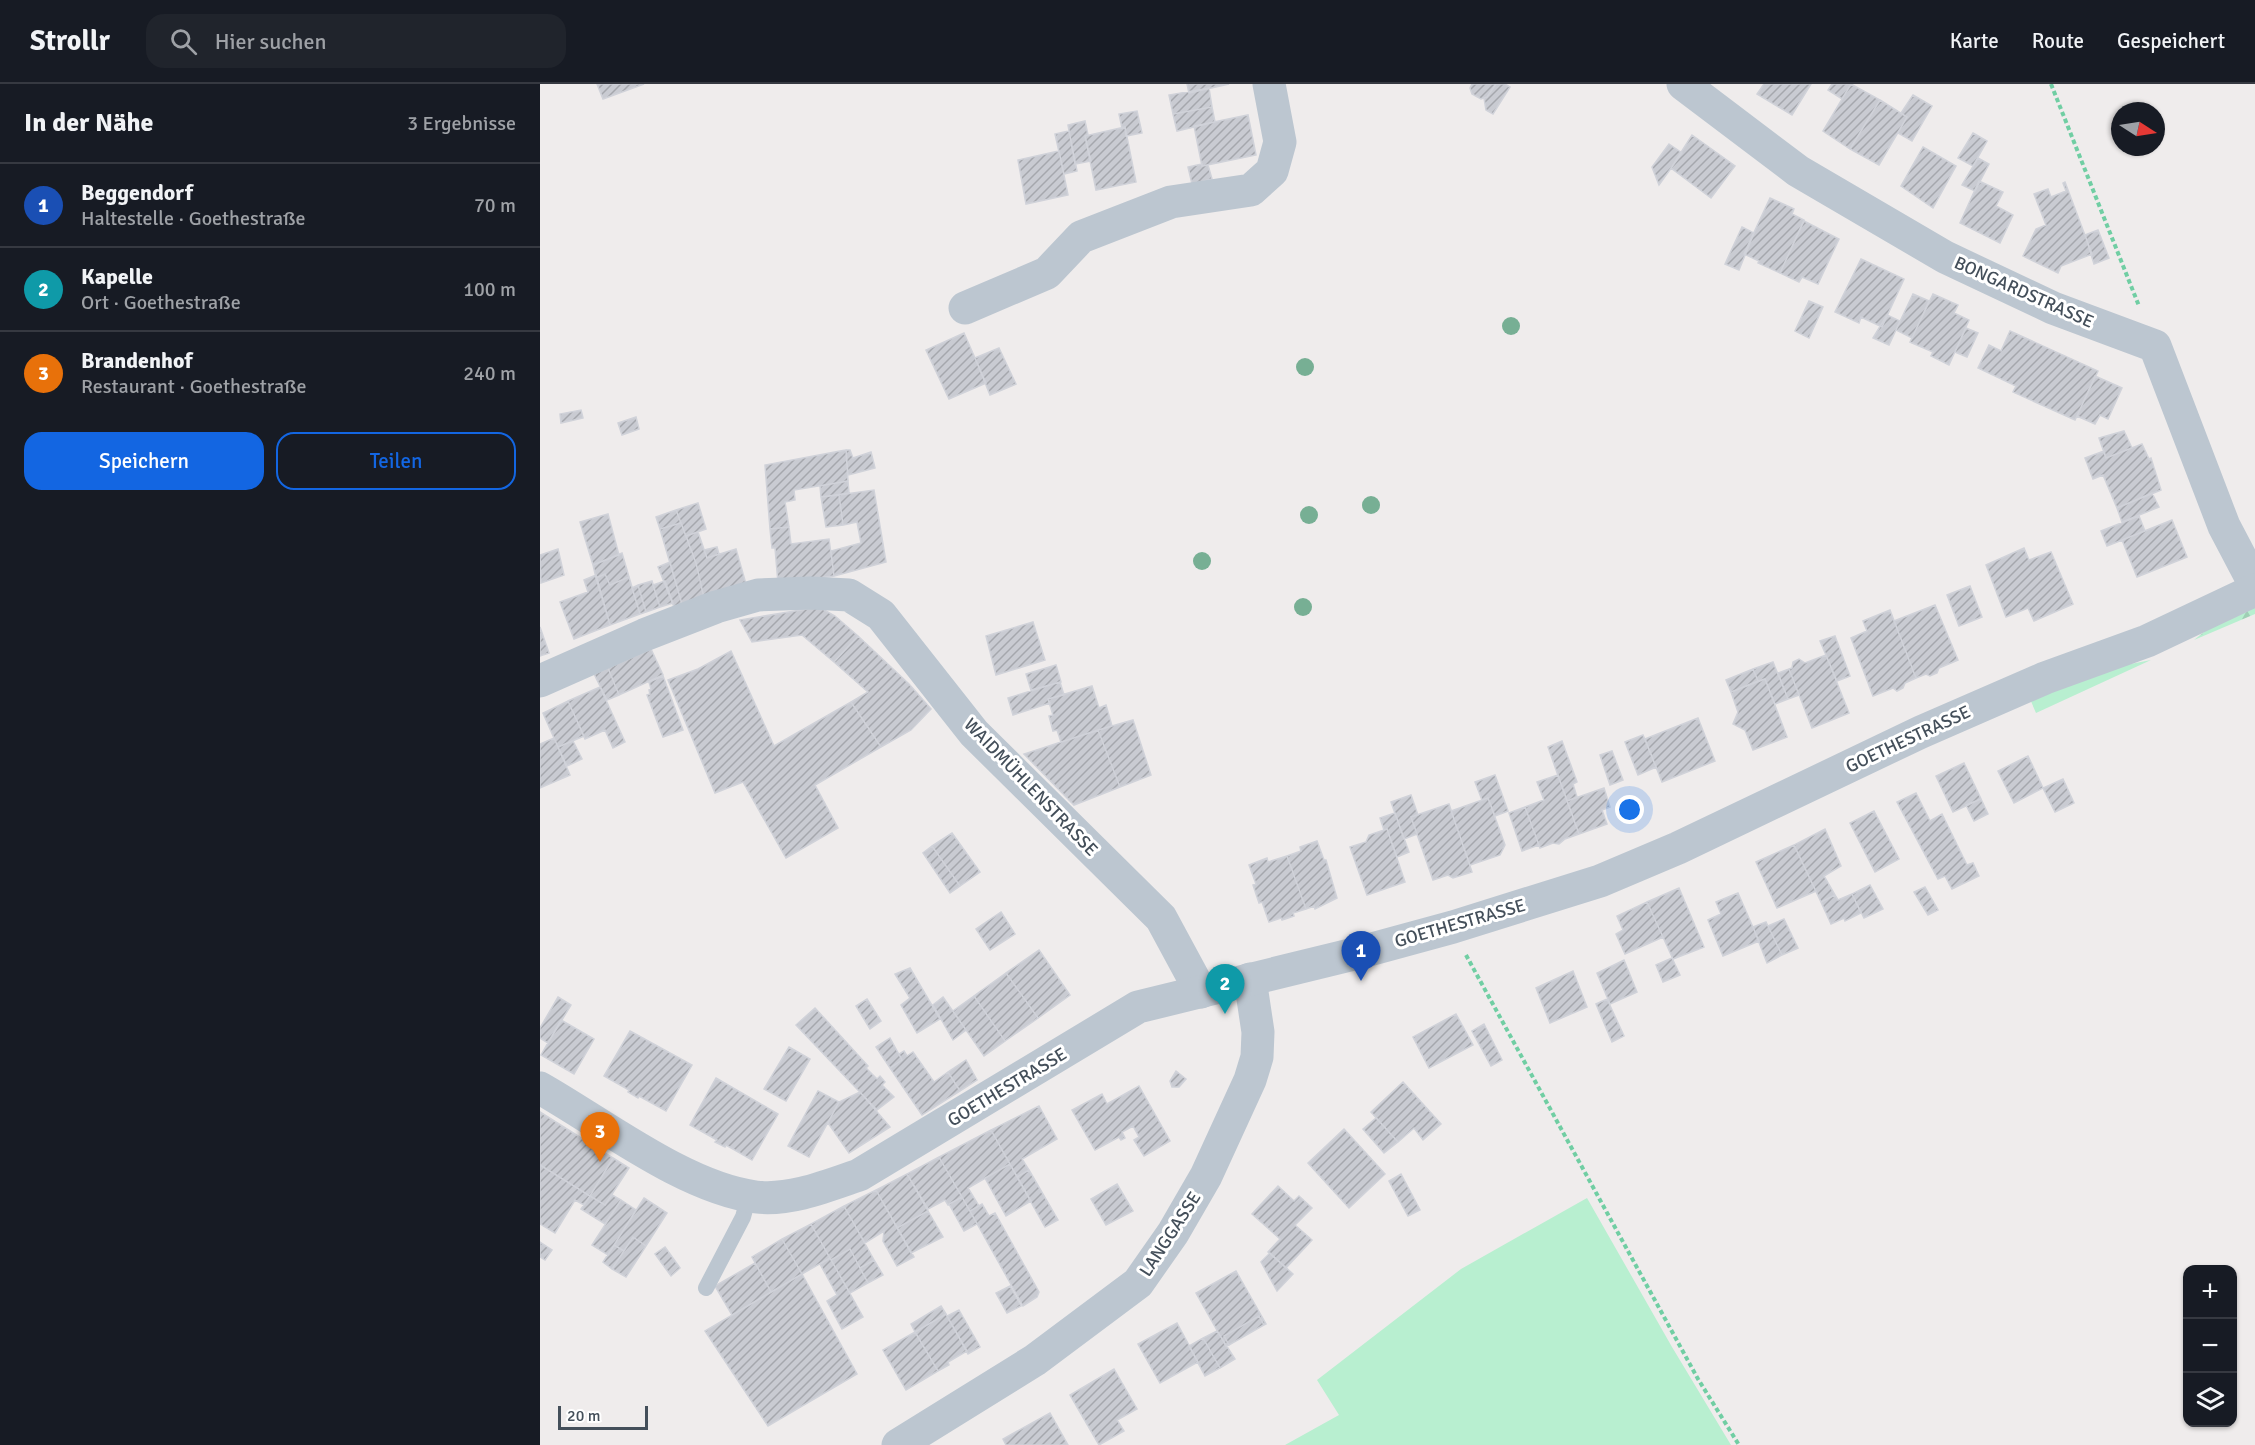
<!DOCTYPE html>
<html lang="de">
<meta charset="utf-8">
<style>
:root{--surface:#171b24;--page:#20242c;--text:#f1f3f6;--muted:#9ea1a6;--line:#363941;--accent:#1366e2}
body{margin:0;font-family:Signika,sans-serif;background:var(--page);color:var(--text)}
.controls{position:absolute;right:18px;bottom:18px;display:grid;overflow:hidden;border-radius:12px;box-shadow:0 2px 4px #0004}
.controls button{width:54px;height:54px;display:grid;place-items:center;padding:0;border:0;border-bottom:2px solid var(--line);background:var(--surface);color:var(--text);font:30px sans-serif}
.compass{position:absolute;left:1571px;top:18px;width:54px;height:54px;border-radius:50%;background:var(--surface);box-shadow:0 2px 4px #0004;rotate:102deg}
.scale{position:absolute;left:18px;bottom:15px;width:90px;box-sizing:border-box;padding-left:6px;border:3px solid #444f5a;border-top:0;font-size:16px;line-height:21px;white-space:nowrap;color:#444f5a;-webkit-text-stroke:4px #fff;paint-order:stroke}
.you{position:absolute;left:1090px;top:726px;width:21px;height:21px;margin:-15px;border:4px solid #fff;border-radius:50%;background:#1a73e8;box-shadow:0 0 0 9px #1a73e833}
.badge{display:grid;place-items:center;width:39px;height:39px;border-radius:50%;background:var(--accent);color:#fff;font-size:20px;font-weight:700}
.pin{position:absolute;translate:-50% -50px;filter:drop-shadow(0 2px 3px #0008)}
.pin::after{content:'';position:absolute;top:32px;width:21px;height:18px;background:inherit;clip-path:polygon(0 0,100% 0,50% 100%)}
.list{margin:0;padding:0;list-style:none}
h2{display:flex;justify-content:space-between;align-items:center;height:78px;margin:0;padding:0 24px;font-size:26px}
h2 small{font-size:20px;font-weight:400;color:var(--muted)}
.list li{display:grid;grid-template-columns:39px 1fr auto;gap:18px;align-items:center;box-sizing:border-box;height:84px;padding:0 24px;border-top:2px solid var(--line)}
.list b{display:block;font-size:22px;white-space:nowrap}
.list p{margin:0;font-size:20px;white-space:nowrap;color:var(--muted)}
.list em{font-size:20px;font-style:normal;color:var(--muted)}
.actions{display:flex;gap:12px;padding:18px 24px}
.actions a{flex:1;padding:14px 0;border:2px solid var(--accent);border-radius:18px;text-align:center;font-size:21px;color:var(--accent)}
.actions .main{background:var(--accent);color:#fff}
.icon{flex:none;width:33px;height:33px;fill:none;stroke:currentColor;stroke-width:2;stroke-linecap:round;stroke-linejoin:round}
.map{position:relative;flex:none;width:1715px;height:1361px;overflow:hidden}
header{display:flex;align-items:center;gap:36px;box-sizing:border-box;height:84px;padding:0 30px;background:var(--surface);border-bottom:2px solid var(--line)}
header strong{font-size:28px}
nav{display:flex;gap:33px;margin-inline-start:auto;font-size:21px}
.search{width:420px;height:54px;background:var(--page);display:flex;align-items:center;gap:15px;box-sizing:border-box;padding:0 21px;border-radius:18px;color:var(--muted);font-size:22px}
main{display:flex}
aside{flex:1;background:var(--surface)}
.map>svg:first-child{display:block}
.grass{fill:#b8efd0}
.forest{fill:url(#forest-firs)}
.building{fill:url(#building-hatch);stroke:#d0d2d9;stroke-width:1.5}
.lines{fill:none;stroke-linecap:round;stroke-linejoin:round}
.path{stroke:#70cea3;stroke-width:4;stroke-dasharray:4.5 3;stroke-linecap:butt}
.service{stroke:#bcc6d0;stroke-width:16}
.minor{stroke:#bcc6d0;stroke-width:33}
.tertiary{stroke:#bcc6d0;stroke-width:33}
.tree{fill:#77af94}
.labels{text-anchor:middle;stroke-width:6;stroke-linejoin:round;paint-order:stroke}
.street-label{font-size:18px;fill:#444f5a;stroke:#fff}
</style>
<header>
<strong>Strollr</strong>
<div class="search"><svg class="icon" aria-label="search" viewBox="0 0 24 24"><circle cx="10" cy="10" r="6"/><path d="M15 15l6 6"/></svg>Hier suchen</div>
<nav><a>Karte</a><a>Route</a><a>Gespeichert</a></nav>
</header>
<main>
<aside>
<h2>In der Nähe<small>3 Ergebnisse</small></h2>
<ul class="list">
<li><span class="badge" style="background:#1a4fb4">1</span><div><b>Beggendorf</b><p>Haltestelle · Goethestraße</p></div><em>70 m</em></li>
<li><span class="badge" style="background:#0f9aa8">2</span><div><b>Kapelle</b><p>Ort · Goethestraße</p></div><em>100 m</em></li>
<li><span class="badge" style="background:#e8710a">3</span><div><b>Brandenhof</b><p>Restaurant · Goethestraße</p></div><em>240 m</em></li>
</ul>
<div class="actions"><a class="main">Speichern</a><a>Teilen</a></div>
</aside>
<div class="map">
<svg width="1715" height="1361" viewBox="0 0 1715 1361">
<defs>
<pattern id="forest-firs" width="22" height="20" patternUnits="userSpaceOnUse" patternTransform="scale(1.5)"><rect width="22" height="20" fill="#b8efd0"/><path d="M5 1l3.5 6h-7zM16 11l3.5 6h-7z" fill="#9fcfb5"/></pattern>
<pattern id="building-hatch" width="6" height="6" patternUnits="userSpaceOnUse" patternTransform="scale(1.5)"><rect width="6" height="6" fill="#c9cbd2"/><path d="M-1 1l2-2M0 6l6-6M5 7l2-2" fill="none" stroke="#a5a7ad"/></pattern>
</defs>
<rect width="100%" height="100%" fill="#efecec"/>
<path class="grass" d="M1611 576 1496 629 1490 615 1555 587Z
M1047 1114 1132 1263 1191 1361H745L799 1331 777 1296 921 1185Z"/>
<path class="forest" d="M1715 515V530L1654 556 1686 530Z"/>
<path class="building" d="M57 0H104L63 15Z
M647 0H689L649 9Z
M932 0H956L947 13 941 15 932 10 930 4Z
M956 0H965L970 3 953 30 946 26 944 14 947 13Z
M1224 0H1271L1252 31 1217 10Z
M1292 0H1311L1302 15 1288 6Z
M1311 0 1340 16 1310 65 1283 47Z
M669 4 672 23 633 30 629 11Z
M1373 11 1392 22 1372 57 1358 49 1367 33 1361 29Z
M1340 16 1367 33 1339 81 1310 65Z
M672 23 675 38 637 47 633 30Z
M597 27 602 49 586 52 585 43 582 44 579 30Z
M708 31 716 71 662 82 654 42Z
M545 37 548 51 545 52 551 77 535 80 528 41Z
M585 43 596 98 556 106 545 52Z
M529 47 537 87 524 90 515 50Z
M1433 49 1447 57 1433 82 1418 74Z
M1152 51 1195 82 1171 114 1131 84Z
M1129 60 1142 69 1119 101 1112 83Z
M1383 63 1416 82 1393 124 1361 102Z
M519 67 528 111 486 120 478 76Z
M1438 74 1449 80 1435 107 1422 101Z
M662 80V82L668 81 672 95 652 100 648 83Z
M1439 97 1463 108 1456 122 1473 131 1460 159 1420 139Z
M1525 98 1552 170 1521 182 1518 189 1483 172 1496 145 1506 141 1494 110 1508 105 1511 113 1526 107 1523 99Z
M1230 114 1254 125 1252 130 1264 136 1240 189 1218 179 1219 177 1204 170Z
M1264 137 1299 155 1278 200 1262 193 1259 198 1240 189Z
M1202 143 1214 149 1199 186 1185 180Z
M1558 146 1569 174 1554 180 1545 151Z
M1321 175 1364 195 1342 243 1321 233 1319 239 1295 228Z
M1373 210 1389 217 1372 254 1356 246Z
M1393 210 1418 221 1414 229 1429 236 1409 281 1391 272 1393 268 1370 258Z
M1269 217 1283 223 1269 254 1255 247Z
M1347 231 1360 237 1349 261 1333 254Z
M1426 244 1438 249 1427 273 1415 268Z
M1470 247 1558 287 1535 336 1473 308 1476 302 1438 284 1449 261 1461 267Z
M424 249 446 299 409 315 386 266Z
M459 264 476 300 450 311 435 274Z
M1555 292 1582 304 1568 335 1560 331 1555 340 1537 332Z
M41 326 43 334 21 339 20 330Z
M96 333 99 345 82 351 78 339Z
M1584 347 1592 364 1566 374 1559 354Z
M1602 360 1609 375 1611 374 1621 406 1577 424 1563 391 1553 395 1545 374 1564 367 1566 374Z
M306 366 308 397 254 406 255 416 245 418 249 443 230 445 225 381Z
M306 366H310L313 374 331 368 335 384 308 391Z
M308 397 309 409 281 413 280 402Z
M334 406 346 478 294 492 291 467 321 459 317 438 303 441 299 411Z
M1612 409 1619 423 1582 438 1577 424Z
M299 411 303 441 286 443 281 413Z
M158 419 166 445 146 452 136 426Z
M136 426 141 439 120 445 116 433Z
M68 430 79 471 53 481 40 438Z
M1599 432 1605 447 1567 462 1561 447Z
M1632 436 1647 473 1597 493 1582 456Z
M141 439 156 479 164 514 142 520 120 445Z
M249 443 251 460 289 455 294 492 238 499 235 464H232L230 445Z
M158 448 167 474 196 465 206 500 164 514 156 479 146 452Z
M177 463 179 470 167 474 164 466Z
M1484 464 1489 476 1511 468 1533 520 1494 537 1488 524 1466 533 1446 481Z
M18 465 24 491 1 499 0 471Z
M82 469 89 493 70 501 65 490 56 494 53 481Z
M130 478 142 520 134 523 118 483Z
M65 490 70 501 89 493 100 530 70 541 56 494Z
M56 491 70 541 34 555 20 518 48 508 44 496Z
M112 497 120 523 106 528 98 501Z
M125 497 133 519 120 523 113 501Z
M98 501 106 528 100 530 92 504Z
M1430 502 1442 533 1419 542 1407 511Z
M1395 521 1418 576 1399 584 1397 589 1390 592 1386 590 1376 594 1354 537Z
M279 523 295 532 318 552 294 578 262 551 212 558 200 536Z
M1350 526 1376 594 1365 599 1363 604 1357 607 1353 604 1333 612 1311 554 1327 547 1323 537Z
M493 538 505 576 456 591 446 552Z
M0 543 9 569 0 572Z
M318 552 369 600 391 625 371 646 341 663 311 618 328 608 294 578Z
M1295 552 1310 592 1297 597 1280 557Z
M111 565 123 591 79 611 68 584Z
M191 567 234 662 311 618 341 663 275 701 298 744 246 774 203 698 175 709 128 596 158 585Z
M1286 571 1309 629 1272 644 1249 585 1252 584 1253 578 1259 575 1265 579Z
M1233 578 1248 615 1235 620 1225 595 1218 597 1213 585Z
M516 581 521 598 491 606 486 590Z
M68 584 79 611 67 616 54 590Z
M1213 585 1218 597 1191 608 1186 596Z
M1249 585 1259 611 1248 615 1238 589Z
M123 592 143 646 123 653 107 611 110 610 109 606 111 605 109 598Z
M1225 595 1247 653 1213 666 1205 646 1193 640 1198 628 1191 608Z
M520 598 524 611 508 615 510 619 473 631 468 614Z
M552 602 559 624 566 621 572 642 521 658 517 646 513 647 509 632 513 631 508 615Z
M60 603 85 658 73 664 65 646 45 655 28 617Z
M28 617 44 652 18 663 3 629Z
M1158 634 1175 677 1122 698 1105 655Z
M593 636 611 691 580 703 558 646Z
M558 646 580 703 534 721 484 670Z
M1103 651 1116 683 1098 691 1085 658Z
M14 654 30 691 0 704V660Z
M33 657 42 675 27 682 18 663Z
M1022 657 1037 698 1033 700 1037 713 1027 717 1008 663Z
M1072 667 1083 696 1070 701 1060 671Z
M1488 672 1503 704 1474 719 1458 687Z
M1424 679 1441 715 1413 728 1396 692Z
M955 691 968 727 955 732 948 714 942 716 935 698Z
M1018 691 1039 750 1025 755 1019 760 1013 759 1000 764 985 723 1004 716 997 698Z
M1523 695 1534 719 1515 728 1503 704Z
M1064 704 1070 723 1062 726 1067 740 1039 750 1027 717Z
M1376 709 1390 737 1402 730 1427 781 1433 779 1439 792 1412 805 1405 792 1398 795 1357 718Z
M871 711 878 731 871 733 877 750 864 755 851 718Z
M948 714 965 761 960 771 930 781 911 727Z
M1441 715 1448 730 1434 737 1426 721Z
M909 720 932 788 913 794 908 791 893 796 871 733Z
M985 723 999 761 982 767 969 729Z
M1334 727 1359 775 1335 788 1310 739Z
M855 729 869 768 857 773 847 745 844 746 840 734Z
M847 745 865 798 827 811 810 763 826 758 829 751Z
M1285 745 1301 782 1284 792 1295 811 1281 818 1254 761Z
M412 749 440 788 420 802 392 762Z
M777 757 784 776H786L797 814 775 825 774 822 766 825 747 772 761 767 760 763Z
M1254 761 1276 807 1237 824 1216 778Z
M392 762 420 802 410 809 383 769Z
M747 772 766 825 753 829 754 832 742 836 741 834 729 838 722 818 719 819 713 801 716 800 709 781 727 774 728 778Z
M1330 801 1343 825 1324 834 1312 810Z
M1385 803 1398 826 1388 831 1374 808Z
M1139 804 1164 863 1133 875 1107 818Z
M1198 809 1219 857 1183 872 1168 836 1181 830 1176 818Z
M1312 810 1321 829 1305 837 1304 834 1291 840 1281 818 1295 811 1298 816Z
M1107 818 1123 853 1085 870 1076 850 1083 846 1077 832Z
M461 828 475 850 450 866 436 845Z
M1244 835 1258 864 1242 871 1228 842Z
M1226 838 1242 871 1227 879 1213 843Z
M499 866 530 911 498 934 466 889Z
M1132 874 1140 891 1123 898 1116 881Z
M1084 876 1097 908 1070 920 1057 889Z
M370 884 400 935 377 949 361 921 370 914 355 890Z
M1033 887 1047 923 1010 939 996 904Z
M466 889 498 934 465 957 434 912Z
M434 912 465 957 444 972 413 927Z
M18 913 31 921 8 959 0 954V944Z
M403 913 426 946 413 956 393 921Z
M327 915 341 937 330 945 316 922Z
M1067 915 1084 952 1072 958 1056 920Z
M275 924 328 982 326 984 337 995 340 992 345 998 342 1001 354 1013 337 1026 256 941Z
M916 930 933 961 889 984 873 953Z
M21 936 54 955 34 990 1 971Z
M944 940 962 976 951 982 932 947Z
M90 947 152 981 126 1027 99 1012 98 1014 88 1008 89 1006 64 992Z
M350 954 362 976 350 984 336 963Z
M249 963 270 975 246 1017 224 1005Z
M364 967 367 972 373 968 394 998 408 988 420 1007 382 1031 350 984 362 976 359 970Z
M426 976 437 996 420 1007 408 988Z
M636 987 646 995 639 1003H632L630 997Z
M176 994 238 1030 212 1076 186 1061 185 1063 175 1058 177 1056 150 1041Z
M863 998 901 1040 883 1056 874 1044 858 1058 831 1028Z
M599 1002 630 1057 604 1072 594 1056 599 1053 593 1042 582 1048 585 1054 581 1056 579 1053 555 1066 532 1026 562 1010 567 1020Z
M278 1007 299 1018 269 1073 248 1062Z
M320 1008 350 1043 309 1069 288 1039 299 1018Z
M499 1022 517 1055 482 1075 489 1086 477 1093 451 1046Z
M0 1028 73 1074 50 1112 0 1081Z
M836 1034 858 1058 844 1069 823 1045Z
M804 1045 845 1090 809 1124 768 1079Z
M451 1046 470 1080 428 1104 439 1122 430 1127 399 1073Z
M399 1073 422 1113 408 1121 405 1116 388 1125 367 1090Z
M73 1074 89 1084 65 1121 50 1112Z
M470 1080 491 1117 466 1132 445 1094Z
M0 1081 50 1112 44 1121 35 1116 15 1149 0 1140Z
M489 1086 518 1136 505 1143 477 1093Z
M367 1090 388 1127 357 1144 336 1106Z
M861 1090 880 1126 868 1132 849 1097Z
M577 1100 593 1127 566 1141 551 1115Z
M738 1102 754 1117 759 1112 772 1124 755 1141 772 1156 746 1184 728 1168 740 1155 712 1130Z
M336 1106 374 1173 357 1182 343 1157 344 1147 325 1159 304 1122Z
M72 1111 81 1116 65 1140 41 1125 50 1112 65 1121Z
M422 1113 437 1140 424 1147 409 1120Z
M104 1114 127 1129 106 1162 93 1153 84 1167 74 1161Z
M81 1116 96 1126 68 1171 52 1161Z
M442 1120 449 1132 455 1129 499 1208 497 1213 483 1222 430 1127Z
M304 1122 334 1176 320 1184 310 1165 291 1176 271 1140Z
M388 1127 403 1153 371 1169 357 1144Z
M271 1140 290 1174 262 1190 242 1155Z
M93 1153 106 1162 86 1193 72 1185Z
M242 1155 262 1190 231 1208 212 1173Z
M0 1158 12 1166 5 1176 0 1173Z
M74 1161 84 1167 72 1185 63 1178Z
M125 1163 140 1184 131 1192 115 1170Z
M310 1165 328 1199 310 1209 291 1176Z
M730 1169 753 1190 737 1207 721 1178Z
M290 1174 323 1233 302 1245 287 1217 297 1211 280 1180Z
M334 1176 343 1191 328 1199 320 1184Z
M215 1179 231 1208 192 1231 175 1202Z
M696 1187 726 1240 724 1241 719 1232 684 1252 689 1261 686 1262 656 1209Z
M262 1190 317 1290 228 1342 165 1247Z
M470 1202 481 1222 467 1229 456 1209Z
M401 1222 406 1230 375 1248 371 1240Z
M419 1226 440 1263 428 1270 407 1232Z
M406 1230 427 1267 408 1278 409 1281 398 1287 375 1248Z
M719 1232 724 1241 689 1261 684 1252Z
M637 1239 658 1278 620 1299 598 1260Z
M677 1247 695 1275 680 1284 663 1254Z
M375 1248 398 1287 366 1306 343 1266Z
M663 1254 680 1284 665 1292 649 1262Z
M574 1285 597 1325 577 1336 584 1347 559 1361 530 1311Z
M510 1329 528 1361H466L463 1355Z"/>
<g class="lines">
<path class="path" d="M1511 0 1599 222
M926 871 1158 1295 1199 1361"/>
<path class="service" d="M166 1204 203 1133 209 1111"/>
<path class="minor" d="M1143 0 1258 87 1405 173 1513 224 1615 262 1684 442 1715 501
M425 224 507 189 541 153 631 118 711 106 732 87 740 58 729 0
M0 597 104 551 176 523 218 511 271 509 309 511 341 531 434 649 621 834 661 908
M358 1361 495 1276 598 1199 633 1149 666 1092 710 996 717 973 718 948 710 895"/>
<path class="tertiary" d="M0 1004C62 1039 145 1104 216 1113 250 1117 287 1102 319 1091L598 923 814 870 913 843 1060 797 1138 764 1381 648 1505 594 1607 557 1715 506"/>
</g>
<g class="tree">
<circle cx="971" cy="242" r="9"/>
<circle cx="765" cy="283" r="9"/>
<circle cx="831" cy="421" r="9"/>
<circle cx="769" cy="431" r="9"/>
<circle cx="662" cy="477" r="9"/>
<circle cx="763" cy="523" r="9"/>
</g>
<g class="labels">
<g class="street-label">
<text transform="translate(1484 208) rotate(24)" y="6">BONGARDSTRASSE</text>
<text transform="translate(1368 655) rotate(-25)" y="6">GOETHESTRASSE</text>
<text transform="translate(491 703) rotate(46)" y="6">WAIDMÜHLENSTRASSE</text>
<text transform="translate(920 839) rotate(-16)" y="6">GOETHESTRASSE</text>
<text transform="translate(467 1003) rotate(-31)" y="6">GOETHESTRASSE</text>
<text transform="translate(630 1150) rotate(-57)" y="6">LANGGASSE</text>
</g>
</g>
</svg>
<div class="controls">
<button>+</button>
<button>−</button>
<button><svg class="icon" aria-label="layers" viewBox="0 0 24 24"><path d="M12 4l9 5-9 5-9-5zM3 14l9 5 9-5"/></svg></button>
</div>
<svg class="compass" viewBox="-18 -18 36 36"><path d="M0-13l5 13h-10z" fill="#e53935"/><path d="M0 13l5-13h-10z" fill="#9ea1a6"/></svg>
<div class="scale">20 m</div>
<div class="you"></div>
<div class="pin badge" style="left:821px;top:897px;background:#1a4fb4">1</div>
<div class="pin badge" style="left:685px;top:930px;background:#0f9aa8">2</div>
<div class="pin badge" style="left:60px;top:1078px;background:#e8710a">3</div>
</div>
</main>
